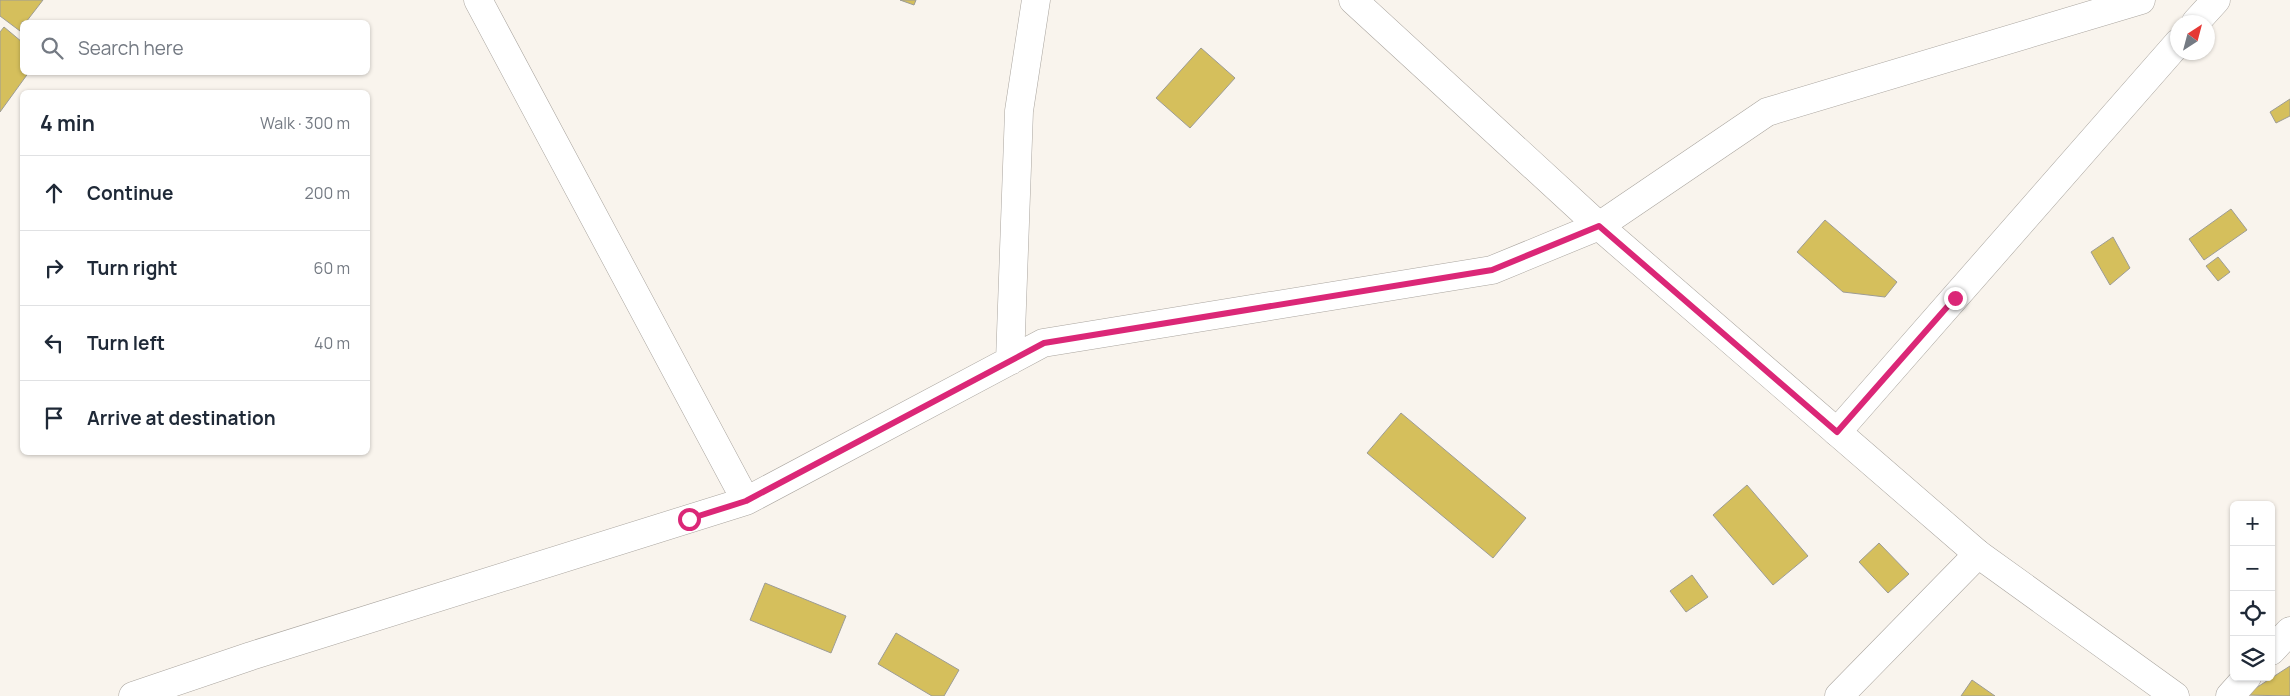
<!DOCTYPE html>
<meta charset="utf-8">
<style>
:root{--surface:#fff;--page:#f6f6f7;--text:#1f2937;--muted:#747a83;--line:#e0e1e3}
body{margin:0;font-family:Manrope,sans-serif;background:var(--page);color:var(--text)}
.controls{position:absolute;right:15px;bottom:15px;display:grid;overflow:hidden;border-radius:8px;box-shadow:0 1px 4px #0004}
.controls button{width:45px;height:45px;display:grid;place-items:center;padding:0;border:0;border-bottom:1px solid var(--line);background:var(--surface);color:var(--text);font:25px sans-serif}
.compass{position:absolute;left:2170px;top:15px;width:45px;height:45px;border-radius:50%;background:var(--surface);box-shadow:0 1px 4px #0004;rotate:36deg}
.stop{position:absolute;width:15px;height:15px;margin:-11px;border:4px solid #db2777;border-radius:50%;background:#fff}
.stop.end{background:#db2777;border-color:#fff;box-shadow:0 1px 5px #0008}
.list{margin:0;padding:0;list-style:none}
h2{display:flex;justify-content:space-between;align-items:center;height:65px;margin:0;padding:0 20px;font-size:21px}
h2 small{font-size:16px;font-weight:400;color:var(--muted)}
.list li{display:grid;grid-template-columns:32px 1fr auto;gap:15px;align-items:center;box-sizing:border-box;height:75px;padding:0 20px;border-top:1px solid var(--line)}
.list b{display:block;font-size:19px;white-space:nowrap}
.list em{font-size:16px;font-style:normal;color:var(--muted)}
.icon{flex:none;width:28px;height:28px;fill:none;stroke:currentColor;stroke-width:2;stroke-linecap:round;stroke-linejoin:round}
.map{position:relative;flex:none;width:2290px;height:696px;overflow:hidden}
.search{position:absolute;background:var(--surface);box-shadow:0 1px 4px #0004;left:20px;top:20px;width:350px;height:55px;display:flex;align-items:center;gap:12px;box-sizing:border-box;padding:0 18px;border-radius:8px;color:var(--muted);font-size:19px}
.panel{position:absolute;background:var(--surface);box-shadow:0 1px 4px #0004;left:20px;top:90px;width:350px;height:365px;border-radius:8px}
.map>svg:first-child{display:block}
.building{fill:#d5bf5c;stroke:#9d9c95}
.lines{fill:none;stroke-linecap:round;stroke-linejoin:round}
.minor-casing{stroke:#aaa59f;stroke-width:29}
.secondary-casing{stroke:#aaa59f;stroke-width:29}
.minor{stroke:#fff;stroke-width:28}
.secondary{stroke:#fff;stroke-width:28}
.route{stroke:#db2777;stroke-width:6}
</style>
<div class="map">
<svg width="2290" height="696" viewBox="0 0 2290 696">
<rect width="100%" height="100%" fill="#f9f4ed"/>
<path class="building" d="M0 0H43L26 22H22L20 31 0 16Z
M900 0H916L914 5Z
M4 27 22 42V72H29L0 112V32Z
M1201 48 1235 78 1190 128 1156 98Z
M2290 99V116L2276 123 2270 112Z
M2231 209 2247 230 2204 260 2189 239Z
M1825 220 1897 282 1885 297 1843 292 1797 252Z
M2113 237 2130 268 2110 285 2091 252Z
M2218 257 2230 272 2218 281 2206 266Z
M1401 413 1526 518 1493 558 1367 453Z
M1747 485 1808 556 1773 585 1713 515Z
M1879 543 1909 574 1888 593 1859 562Z
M1692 575 1708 597 1686 612 1670 591Z
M765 583 846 616 831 653 750 620Z
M896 633 959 670 944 696H932L878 664Z
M2290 666V696L2245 695Z
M1972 680 1995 696H1961Z"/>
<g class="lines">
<g class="minor-casing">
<path id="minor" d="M478 0 746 501
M2196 22 2216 0
M1010 361 1019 111 1036 0
M1837 432 2178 43
M2271 651 2290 631
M133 696 251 656 746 501 1043 343 1492 270 1599 226 1767 112 2141 0
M1839 696 1978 554
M2230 696 2247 677"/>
</g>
<g class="secondary-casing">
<path id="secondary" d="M1353 0 1599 226 1978 554 2175 696"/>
</g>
<use href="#minor" class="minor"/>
<use href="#secondary" class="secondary"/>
</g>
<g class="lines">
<path class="route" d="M689 519 746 501 1044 343 1492 270 1599 226 1837 432 1955 298"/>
</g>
</svg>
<div class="controls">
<button>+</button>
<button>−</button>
<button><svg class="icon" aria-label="locate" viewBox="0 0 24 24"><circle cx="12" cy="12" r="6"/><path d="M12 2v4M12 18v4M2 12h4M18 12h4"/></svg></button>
<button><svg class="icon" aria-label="layers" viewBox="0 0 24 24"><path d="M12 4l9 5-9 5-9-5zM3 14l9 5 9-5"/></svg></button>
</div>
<svg class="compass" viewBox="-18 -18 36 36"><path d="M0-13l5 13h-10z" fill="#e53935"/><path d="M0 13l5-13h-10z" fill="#747a83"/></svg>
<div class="stop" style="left:689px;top:519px"></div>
<div class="stop end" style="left:1955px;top:298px"></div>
<div class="search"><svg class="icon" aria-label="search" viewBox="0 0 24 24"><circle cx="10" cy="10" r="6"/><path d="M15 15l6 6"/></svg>Search here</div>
<section class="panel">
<h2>4 min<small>Walk · 300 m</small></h2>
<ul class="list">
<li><svg class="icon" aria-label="ahead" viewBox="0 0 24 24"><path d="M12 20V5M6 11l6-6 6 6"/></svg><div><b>Continue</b></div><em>200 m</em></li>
<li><svg class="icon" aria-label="right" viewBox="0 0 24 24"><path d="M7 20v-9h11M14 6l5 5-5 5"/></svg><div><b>Turn right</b></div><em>60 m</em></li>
<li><svg class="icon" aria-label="left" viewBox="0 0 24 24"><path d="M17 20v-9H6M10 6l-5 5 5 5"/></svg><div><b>Turn left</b></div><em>40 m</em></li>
<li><svg class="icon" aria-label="arrive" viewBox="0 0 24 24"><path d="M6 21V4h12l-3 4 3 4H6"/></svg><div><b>Arrive at destination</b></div></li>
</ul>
</section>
</div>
